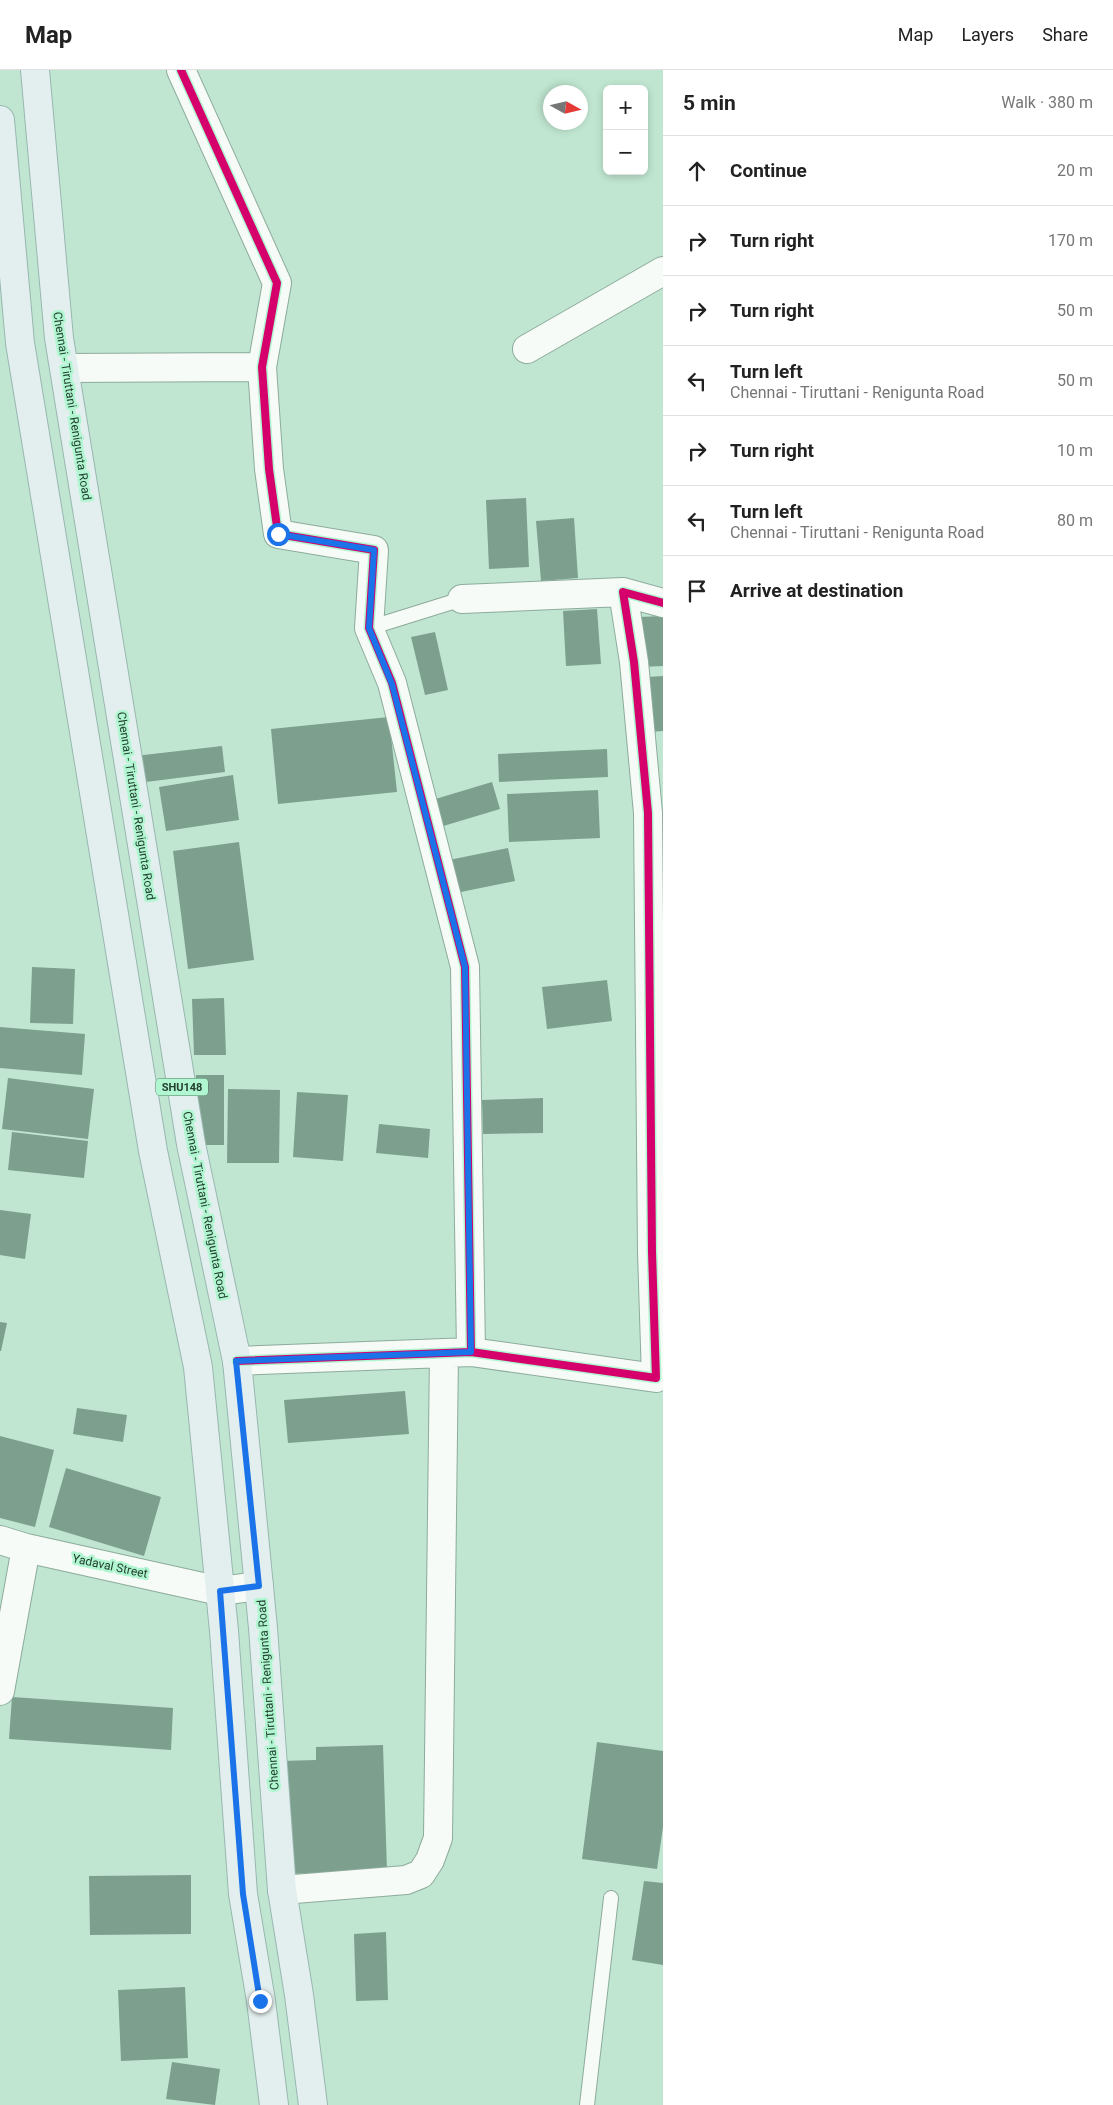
<!DOCTYPE html>
<meta charset="utf-8">
<style>
:root{--surface:#fff;--page:#f6f6f6;--text:#222;--muted:#767676;--line:#e0e0e0}
body{margin:0;font-family:Roboto,sans-serif;background:var(--page);color:var(--text)}
.controls{position:absolute;right:15px;top:15px;display:grid;overflow:hidden;border-radius:8px;box-shadow:0 2px 8px #0003}
.controls button{width:45px;height:45px;display:grid;place-items:center;padding:0;border:0;border-bottom:1px solid var(--line);background:var(--surface);color:var(--text);font:25px sans-serif}
.compass{position:absolute;left:543px;top:15px;width:45px;height:45px;border-radius:50%;background:var(--surface);box-shadow:0 2px 8px #0003;rotate:98deg}
.stop{position:absolute;width:15px;height:15px;margin:-11px;border:4px solid #1a73e8;border-radius:50%;background:#fff}
.stop.end{background:#1a73e8;border-color:#fff;box-shadow:0 1px 5px #0008}
.list{margin:0;padding:0;list-style:none}
h2{display:flex;justify-content:space-between;align-items:center;height:65px;margin:0;padding:0 20px;font-size:21px}
h2 small{font-size:16px;font-weight:400;color:var(--muted)}
.list li{display:grid;grid-template-columns:32px 1fr auto;gap:15px;align-items:center;box-sizing:border-box;height:70px;padding:0 20px;border-top:1px solid var(--line)}
.list b{display:block;font-size:19px;white-space:nowrap}
.list p{margin:0;font-size:16px;white-space:nowrap;color:var(--muted)}
.list em{font-size:16px;font-style:normal;color:var(--muted)}
.icon{flex:none;width:28px;height:28px;fill:none;stroke:currentColor;stroke-width:2;stroke-linecap:round;stroke-linejoin:round}
.map{position:relative;flex:none;width:663px;height:2035px;overflow:hidden}
header{display:flex;align-items:center;gap:30px;box-sizing:border-box;height:70px;padding:0 25px;background:var(--surface);border-bottom:1px solid var(--line)}
header strong{font-size:24px}
nav{display:flex;gap:28px;margin-inline-start:auto;font-size:18px}
main{display:flex}
aside{flex:1;background:var(--surface)}
.map>svg:first-child{display:block}
.building{fill:#7d9f8e}
.lines{fill:none;stroke-linecap:round;stroke-linejoin:round}
.service-casing{stroke:#8dab9b;stroke-width:16}
.minor-casing{stroke:#8dab9b;stroke-width:30}
.primary-casing{stroke:#98b7b0;stroke-width:30}
.service{stroke:#f6fbf8;stroke-width:14}
.minor{stroke:#f6fbf8;stroke-width:28}
.primary{stroke:#e3efee;stroke-width:28}
.cycleway-casing{stroke:#b0f6d0;stroke-width:11}
.cycleway{stroke:#d6006c;stroke-width:8}
.route{stroke:#1a73e8;stroke-width:6}
.labels{text-anchor:middle;stroke-width:5;stroke-linejoin:round;paint-order:stroke}
.shield{fill:#b0f6d0;stroke:#4d7761;stroke-width:1}
.shield-label{font-size:11px;font-weight:bold;fill:#234031}
.street-label{font-size:12px;fill:#234031;stroke:#b0f6d0}
</style>
<header>
<strong>Map</strong>
<nav><a>Map</a><a>Layers</a><a>Share</a></nav>
</header>
<main>
<div class="map">
<svg width="663" height="2035" viewBox="0 0 663 2035">
<rect width="100%" height="100%" fill="#c0e6d1"/>
<path class="building" d="M526 428 529 497 489 499 486 430Z
M574 448 578 508 541 511 536 451Z
M597 539 601 594 566 596 563 541Z
M663 546V596L642 597 638 547Z
M435 562 448 620 425 625 411 567Z
M663 606V661L650 662 647 607Z
M389 647 397 722 278 734 271 659Z
M222 676 225 702 138 713 135 686Z
M607 679 608 707 499 712 498 684Z
M233 705 239 750 166 761 159 717Z
M492 712 500 739 440 757 432 730Z
M598 720 600 768 509 772 507 724Z
M239 772 254 890 188 899 173 781Z
M508 778 515 811 451 824 444 791Z
M32 897 75 899 73 954 30 953Z
M607 910 612 951 547 959 542 917Z
M224 928 226 985H194L192 929Z
M0 957 85 964 82 1005 0 998Z
M196 1005H224V1075H195Z
M8 1008 94 1019 88 1069 2 1059Z
M228 1019 280 1020 279 1093H227Z
M297 1022 348 1025 343 1091 293 1087Z
M543 1028V1063L483 1064 482 1030Z
M379 1054 430 1059 428 1088 376 1083Z
M12 1062 88 1071 84 1108 8 1100Z
M0 1140 31 1144 25 1189 0 1185Z
M0 1252 7 1253 1 1281H0Z
M405 1321 409 1364 288 1373 284 1330Z
M77 1338 127 1345 123 1372 73 1364Z
M0 1366 54 1380 35 1457 0 1448Z
M66 1398 161 1427 144 1486 49 1457Z
M12 1627 173 1638 171 1680 9 1669Z
M597 1672 663 1681V1757L657 1799 582 1789Z
M383 1675 387 1801 284 1804 291 1785 289 1715 282 1716 281 1691 316 1690V1677Z
M191 1805V1864L90 1865 89 1806Z
M644 1811 663 1813V1895L632 1890Z
M386 1862 388 1930 356 1931 354 1864Z
M185 1917 188 1988 121 1991 118 1920Z
M172 1992 220 1999 215 2035 166 2029Z"/>
<g class="lines">
<g class="service-casing">
<path id="service" d="M369 558 462 529
M587 2035 611 1828"/>
</g>
<g class="minor-casing">
<path id="minor" d="M181 0 277 213 262 297 269 399 278 464 374 480 369 558 392 613 465 897 471 1282
M527 279 663 201
M65 298 262 297
M462 529 623 522
M237 1291 471 1282 656 1308 652 1182 648 743 634 592 623 522 663 533
M0 1470 26 1478 220 1521 259 1516
M0 1621 26 1478
M282 1820 406 1810 421 1804 430 1790 438 1768 444 1283"/>
</g>
<g class="primary-casing">
<path id="primary" d="M35 0 59 268 191 1074 237 1291 263 1558 282 1820 299 1925 313 2035
M0 50 20 273 153 1081 198 1297 224 1561 243 1824 261 1931 274 2035"/>
</g>
<use href="#service" class="service"/>
<use href="#minor" class="minor"/>
<use href="#primary" class="primary"/>
<g class="cycleway-casing">
<path id="cycleway" d="M181 0 277 213 262 297 269 399 278 464 374 480 369 558 392 613 465 897 471 1282
M237 1291 471 1282 656 1308 652 1182 648 743 634 592 623 522 663 533"/>
</g>
<use href="#cycleway" class="cycleway"/>
</g>
<g class="lines">
<path class="route" d="M260 1931 243 1824 220 1521 259 1516 236 1291 471 1282 465 897 392 614 369 558 374 480 278 464"/>
</g>
<g class="labels">
<rect class="shield" x="156" y="1008.5" width="52" height="17" rx="4"/>
<g class="shield-label">
<text x="182" y="1021">SHU148</text>
</g>
<g class="street-label">
<text transform="translate(72 336) rotate(81)" y="4">Chennai - Tiruttani - Renigunta Road</text>
<text transform="translate(136 736) rotate(81)" y="4">Chennai - Tiruttani - Renigunta Road</text>
<text transform="translate(205 1135) rotate(79)" y="4">Chennai - Tiruttani - Renigunta Road</text>
<text transform="translate(110 1496) rotate(12)" y="4">Yadaval Street</text>
<text transform="translate(268 1625) rotate(-94)" y="4">Chennai - Tiruttani - Renigunta Road</text>
</g>
</g>
</svg>
<div class="controls">
<button>+</button>
<button>−</button>
</div>
<svg class="compass" viewBox="-18 -18 36 36"><path d="M0-13l5 13h-10z" fill="#e53935"/><path d="M0 13l5-13h-10z" fill="#767676"/></svg>
<div class="stop" style="left:278px;top:464px"></div>
<div class="stop end" style="left:260px;top:1931px"></div>
</div>
<aside>
<h2>5 min<small>Walk · 380 m</small></h2>
<ul class="list">
<li><svg class="icon" aria-label="ahead" viewBox="0 0 24 24"><path d="M12 20V5M6 11l6-6 6 6"/></svg><div><b>Continue</b></div><em>20 m</em></li>
<li><svg class="icon" aria-label="right" viewBox="0 0 24 24"><path d="M7 20v-9h11M14 6l5 5-5 5"/></svg><div><b>Turn right</b></div><em>170 m</em></li>
<li><svg class="icon" aria-label="right" viewBox="0 0 24 24"><path d="M7 20v-9h11M14 6l5 5-5 5"/></svg><div><b>Turn right</b></div><em>50 m</em></li>
<li><svg class="icon" aria-label="left" viewBox="0 0 24 24"><path d="M17 20v-9H6M10 6l-5 5 5 5"/></svg><div><b>Turn left</b><p>Chennai - Tiruttani - Renigunta Road</p></div><em>50 m</em></li>
<li><svg class="icon" aria-label="right" viewBox="0 0 24 24"><path d="M7 20v-9h11M14 6l5 5-5 5"/></svg><div><b>Turn right</b></div><em>10 m</em></li>
<li><svg class="icon" aria-label="left" viewBox="0 0 24 24"><path d="M17 20v-9H6M10 6l-5 5 5 5"/></svg><div><b>Turn left</b><p>Chennai - Tiruttani - Renigunta Road</p></div><em>80 m</em></li>
<li><svg class="icon" aria-label="arrive" viewBox="0 0 24 24"><path d="M6 21V4h12l-3 4 3 4H6"/></svg><div><b>Arrive at destination</b></div></li>
</ul>
</aside>
</main>
